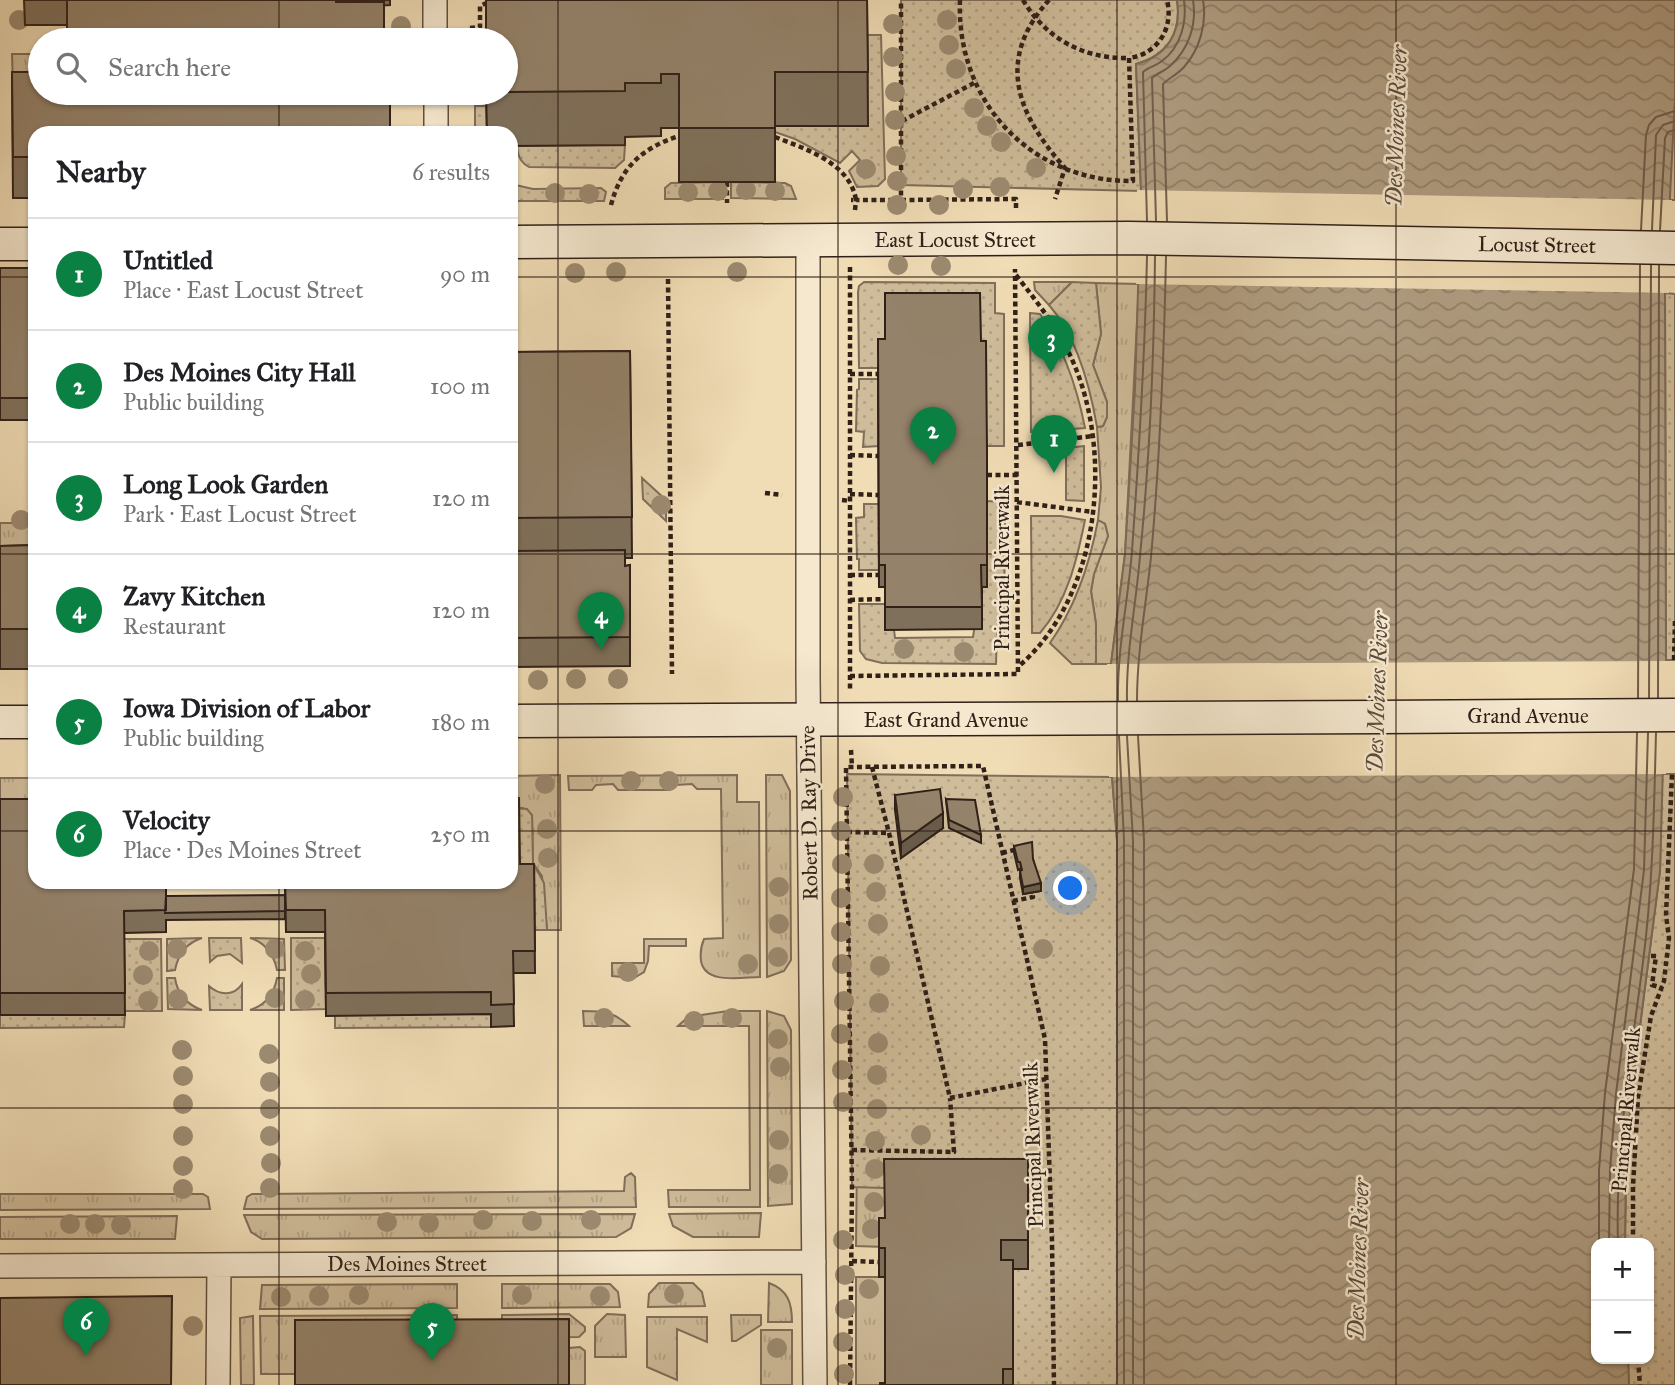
<!DOCTYPE html>
<meta charset="utf-8">
<style>
:root{--surface:#fff;--page:#f2f2f2;--text:#202124;--muted:#757577;--line:#e0e0e0;--accent:#0b8043}
body{margin:0;font-family:"IM FELL Great Primer",serif;background:var(--page);color:var(--text)}
.controls{position:absolute;right:21px;bottom:21px;display:grid;overflow:hidden;border-radius:14px;box-shadow:0 2px 5px #0004}
.controls button{width:63px;height:63px;display:grid;place-items:center;padding:0;border:0;border-bottom:2px solid var(--line);background:var(--surface);color:var(--text);font:35px sans-serif}
.you{position:absolute;left:1071px;top:889px;width:24px;height:24px;margin:-18px;border:5px solid #fff;border-radius:50%;background:#1a73e8;box-shadow:0 0 0 10px #1a73e833}
.badge{display:grid;place-items:center;width:46px;height:46px;border-radius:50%;background:var(--accent);color:#fff;font-size:23px;font-weight:700}
.pin{position:absolute;translate:-50% -58px;filter:drop-shadow(0 2px 4px #0008)}
.pin::after{content:'';position:absolute;top:37px;width:24px;height:21px;background:inherit;clip-path:polygon(0 0,100% 0,50% 100%)}
.list{margin:0;padding:0;list-style:none}
h2{display:flex;justify-content:space-between;align-items:center;height:91px;margin:0;padding:0 28px;font-size:30px}
h2 small{font-size:23px;font-weight:400;color:var(--muted)}
.list li{display:grid;grid-template-columns:46px 1fr auto;gap:21px;align-items:center;box-sizing:border-box;height:112px;padding:0 28px;border-top:2px solid var(--line)}
.list b{display:block;font-size:26px;white-space:nowrap}
.list p{margin:0;font-size:23px;white-space:nowrap;color:var(--muted)}
.list em{font-size:23px;font-style:normal;color:var(--muted)}
.icon{flex:none;width:38px;height:38px;fill:none;stroke:currentColor;stroke-width:2;stroke-linecap:round;stroke-linejoin:round}
.map{position:relative;flex:none;width:1675px;height:1385px;overflow:hidden}
.search{position:absolute;background:var(--surface);box-shadow:0 2px 5px #0004;left:28px;top:28px;width:490px;height:77px;display:flex;align-items:center;gap:18px;box-sizing:border-box;padding:0 24px;border-radius:38px;color:var(--muted);font-size:26px}
.panel{position:absolute;background:var(--surface);box-shadow:0 2px 5px #0004;left:28px;top:126px;width:490px;height:763px;border-radius:21px}
.map>svg:first-child{display:block}
.grass{fill:url(#grass-tufts);stroke:#806e59;stroke-width:2}
.park{fill:url(#park-dots);stroke:#806e59;stroke-width:2}
.water{fill:url(#water-waves);stroke:#7c6a56;stroke-width:2}
.pier{fill:#f0dcb5}
.lines{fill:none;stroke-linecap:round;stroke-linejoin:round}
.shore{stroke:#705e4c;stroke-width:2}
.minor-casing{stroke:#604f3f;stroke-width:26}
.secondary-casing{stroke:#302018;stroke-width:35}
.path{stroke:#302018;stroke-width:4.5;stroke-dasharray:5 3.5;stroke-linecap:butt}
.minor{stroke:#f5e8cf;stroke-width:23}
.secondary{stroke:#f5e8cf;stroke-width:32}
.secondary-bridge-casing{stroke:#302018;stroke-width:35;stroke-linecap:butt}
.secondary-bridge{stroke:#f5e8cf;stroke-width:32}
.tree{fill:#9c8a70}
.wall{fill:#7f705b;stroke:#302018;stroke-width:2}
.shaded-wall{fill:#685b4a;stroke:#302018;stroke-width:2}
.building{fill:#94826a;stroke:#302018;stroke-width:2}
.grid{fill:none;stroke:#302018;stroke-width:2;stroke-opacity:0.55}
.labels{text-anchor:middle;stroke-width:5;stroke-linejoin:round;paint-order:stroke}
.street-label{font-size:21px;fill:#302018;stroke:#f5e8cf}
.water-label{font-size:23px;font-style:italic;fill:#5c4b3c;stroke:#f5e8cf}
</style>
<div class="map">
<svg width="1675" height="1385" viewBox="0 0 1675 1385">
<defs>
<pattern id="grass-tufts" width="24" height="20" patternUnits="userSpaceOnUse" patternTransform="scale(1.75)"><rect width="24" height="20" fill="#cfbc9a"/><path d="M3 7l-1-3M5 7V3M7 7l1-3M15 17l-1-3M17 17v-4M19 17l1-3" fill="none" stroke="#b2a184"/></pattern>
<pattern id="park-dots" width="8" height="8" patternUnits="userSpaceOnUse" patternTransform="scale(1.75)"><rect width="8" height="8" fill="#cfbc9a"/><path d="M2 2h.1M6 6h.1" fill="none" stroke="#b2a184" stroke-width="1.8" stroke-linecap="round"/></pattern>
<pattern id="water-waves" width="16" height="10" patternUnits="userSpaceOnUse" patternTransform="scale(1.75)"><rect width="16" height="10" fill="#af9c80"/><path d="M0 5q4-4 8 0t8 0" fill="none" stroke="#8f7f68"/></pattern>
</defs>
<rect width="100%" height="100%" fill="#f0dcb5"/>
<filter id="stains"><feTurbulence type="fractalNoise" baseFrequency=".00286" numOctaves="4"/><feColorMatrix values="0 0 0 0 .2 0 0 0 0 .09 0 0 0 0 .02 0 0 0 .5 -.17"/></filter>
<radialGradient id="worn" r=".72"><stop offset=".6" stop-color="#630" stop-opacity="0"/><stop offset="1" stop-color="#630" stop-opacity=".3"/></radialGradient>
<path class="grass" d="M12 54H40V85H13Z
M1034 282H1072L1049 305 1035 290Z
M1096 283 1139 284 1125 554 1111 664H1096V624L1091 591 1094 574 1108 536 1105 524 1098 520 1101 487 1097 427 1103 426 1107 417V402L1093 365 1101 334Z
M0 523H31L32 563 0 564Z
M560 775 561 930H547L542 876 533 863 532 815 523 808H511V776Z
M737 775V802H759L760 977C742 977 705 985 701 961 700 953 701 946 704 939L723 938 721 789H697L692 784 675 785 670 790H618L613 784 596 785 592 790H569L568 776Z
M766 775H782L790 791 791 960 784 971 767 977Z
M0 778H35V810H0Z
M644 939H686V946H649L648 961 644 972 634 978 612 976V963H644Z
M583 1011C604 1011 614 1012 629 1026H584Z
M728 1011H760V1207H669L668 1190H750L749 1026H678L688 1017Z
M767 1011 784 1016 791 1030 792 1204 768 1206Z
M857 1154 946 1156 885 1247 856 1246Z
M631 1173 635 1177 636 1207 244 1209 247 1197 252 1194 624 1191 625 1177Z
M0 1194H203L208 1197 210 1209 0 1210Z
M761 1213 759 1237H693L673 1226 669 1214Z
M635 1214 631 1228 616 1237 262 1239 251 1232 244 1215Z
M177 1216 175 1239H0V1217Z
M856 1277H885V1385H856Z
M659 1283H693L702 1292 705 1306 648 1307 649 1294Z
M769 1283C788 1290 792 1303 792 1322H768Z
M457 1284V1308L260 1309 262 1285Z
M502 1284H610L618 1292 620 1307 502 1308Z
M569 1314 585 1327V1331L579 1337 494 1338 502 1321V1315Z
M607 1314 625 1315 626 1357H595V1326Z
M457 1315V1322L295 1374H261L260 1316Z
M731 1315H761V1325L736 1341H732Z
M253 1316 254 1385H241L240 1318Z
M647 1317H707V1342L677 1329V1380L647 1367Z
M761 1330H792V1385H761Z
M580 1347 585 1351V1385H569V1348Z"/>
<path class="park" d="M901 0H1177C1182 33 1167 55 1136 64L1141 191 901 185Z
M867 35H881L885 179 878 186 857 187 849 171 860 160 852 151 840 163 795 139 775 132V126L868 125Z
M1675 99V200H1668Z
M475 106H486L487 133H475Z
M625 145 624 160 615 168 529 167C520 162 518 156 517 146Z
M723 182V199H665V188L671 183Z
M731 182 785 183 791 186 796 199 731 198Z
M511 184 533 189 601 188 606 192 604 201H511Z
M864 282 995 283V313L1004 314V446H986L885 361 878 368H859L858 292 859 286Z
M1072 282 1096 283 1101 334 1093 365 1107 402V417L1103 426 1097 427C1090 386 1077 337 1049 305Z
M1665 293 1675 294V660H1666Z
M1030 313 1040 314C1064 348 1077 387 1085 428L1031 432Z
M859 379H879V446L863 447 864 432 856 431 857 390 859 389Z
M1084 446V501L1066 500V448Z
M642 478 666 500V521L643 499Z
M986 501 1005 502 1004 632H997L996 664 882 663 866 659 860 651 859 604H885V629L894 630 895 638 973 637 981 587H986Z
M864 504H879V570H859V559H857L856 518 864 517Z
M1031 516H1061L1085 520C1077 560 1067 602 1040 633H1032Z
M1098 520 1105 524 1108 536 1094 574 1091 591 1096 624V664H1072L1050 643C1076 606 1090 563 1098 520Z
M847 774 1112 777 1117 840V1385H1013V1289L1001 1268 1028 1269 884 1188 852 1187Z
M1662 774H1675V1385H1629L1628 1359H1649V1243H1625L1626 1171 1631 1096 1660 871Z
M511 808 527 809 532 815 533 863 544 883 547 930H534L520 886Z
M202 938C186 943 178 955 175 970L167 971V939Z
M209 938H241L242 963 230 954 217 956 210 962Z
M250 938 284 939 285 970H277C274 955 265 942 250 938Z
M291 938H325L326 1009 291 1010Z
M124 939H161L162 1011H124Z
M167 978H175C177 993 187 1005 202 1010L168 1009Z
M277 978H284V1010H250C266 1005 274 994 277 978Z
M242 984V1010H210L209 986C220 996 234 996 242 984Z
M491 1014V1027L335 1028V1015Z
M0 1015H125L124 1027 0 1028Z"/>
<path class="water" d="M1177 0H1675V98L1665 293 1666 660 1660 871 1631 1096 1626 1171 1625 1243H1596V1359H1628L1629 1385H1117V840L1112 777 1111 664 1125 554 1135 389 1141 191 1136 64C1167 56 1182 33 1177 0Z"/>
<path class="pier" d="M1137 190 1672 200 1669 293 1136 284Z
M1669 661 1666 774 1109 777 1107 664Z"/>
<g class="lines">
<path class="shore" d="M1147 221 1143 72C1148 67 1156 66 1162 61 1181 47 1187 22 1184 0
M1156 221 1152 78C1157 73 1165 71 1170 66 1189 49 1197 24 1193 0
M1167 221 1163 84C1169 78 1178 74 1184 67 1200 49 1207 23 1203 0
M1641 230 1646 135 1649 125 1656 117 1675 111
M1652 230 1656 135 1663 125 1675 121
M1660 230 1665 138 1668 132 1675 130
M1638 698 1640 265
M1649 698 1651 265
M1658 698 1659 265
M1118 701C1117 650 1128 601 1132 551 1139 453 1145 354 1147 256
M1127 701C1126 652 1136 605 1140 556 1150 457 1154 356 1155 256
M1137 701C1137 652 1146 605 1151 557 1160 457 1164 356 1166 256
M1119 736 1124 840V1385
M1127 736 1133 840V1385
M1138 736 1144 840V1385
M1599 1243V1170L1605 1093 1634 869 1637 733
M1609 1243 1610 1170 1616 1094 1644 870 1648 733
M1618 1243C1615 1148 1631 1056 1643 962 1653 885 1654 809 1656 733"/>
<g class="minor-casing">
<path id="minor" d="M435 0V40
M436 93V133
M808 240V676L815 1385
M0 1266 814 1262
M218 1385 219 1265"/>
</g>
<g class="secondary-casing">
<path id="secondary" d="M511 242 1129 238 1675 248
M0 244H35
M511 721 1380 717
M0 722H35"/>
</g>
<path class="path" d="M960 0C956 101 1030 182 1133 181L1129 58C1158 54 1174 28 1167 0
M1023 0C1046 39 1084 59 1129 58
M1049 0C995 60 1017 114 1065 168L1055 199
M470 28 480 27V6L493 0
M471 100H486
M902 121 974 83
M775 137C806 149 850 163 856 200H851
M727 182V203
M901 200 1016 199V211
M611 205C621 167 642 148 679 136
M855 210 856 200H901V0
M850 267V689
M1016 275C1040 306 1062 333 1076 369 1113 462 1098 598 1019 666
M668 279 672 674
M850 374H878
M1018 445 1093 436
M850 455 879 456
M987 475H1018
M765 493 782 495
M850 494 879 495
M842 500 850 501
M1017 502 1093 512
M850 575H879
M850 600 885 599
M1674 660 1675 621
M850 676 1018 674 1015 269
M851 750 852 767
M872 767 889 833 950 1098 1046 1079
M847 832 889 833
M1002 853 1018 849
M1013 901 1033 897 1032 893
M1651 956H1656L1652 985 1662 988
M852 1150 954 1152 950 1098
M1633 1243V1186L1638 1097 1651 1016 1664 981 1669 938 1666 915 1672 774
M852 1261 879 1262
M1638 1359 1640 1385
M850 1385 852 1187 846 767 983 766 1045 1039 1052 1241 1054 1385"/>
<use href="#minor" class="minor"/>
<use href="#secondary" class="secondary"/>
<g class="secondary-bridge-casing">
<path id="secondary-bridge" d="M1380 717 1675 715"/>
</g>
<use href="#secondary-bridge" class="secondary-bridge"/>
</g>
<g class="tree">
<circle cx="19" cy="20" r="10"/>
<circle cx="947" cy="20" r="10"/>
<circle cx="893" cy="24" r="10"/>
<circle cx="401" cy="26" r="10"/>
<circle cx="949" cy="45" r="10"/>
<circle cx="893" cy="57" r="10"/>
<circle cx="956" cy="69" r="10"/>
<circle cx="895" cy="92" r="10"/>
<circle cx="974" cy="108" r="10"/>
<circle cx="895" cy="120" r="10"/>
<circle cx="987" cy="126" r="10"/>
<circle cx="1001" cy="142" r="10"/>
<circle cx="896" cy="156" r="10"/>
<circle cx="1036" cy="168" r="10"/>
<circle cx="866" cy="169" r="10"/>
<circle cx="897" cy="181" r="10"/>
<circle cx="1000" cy="187" r="10"/>
<circle cx="963" cy="189" r="10"/>
<circle cx="746" cy="190" r="10"/>
<circle cx="718" cy="191" r="10"/>
<circle cx="775" cy="191" r="10"/>
<circle cx="688" cy="192" r="10"/>
<circle cx="555" cy="193" r="10"/>
<circle cx="589" cy="194" r="10"/>
<circle cx="897" cy="205" r="10"/>
<circle cx="939" cy="205" r="10"/>
<circle cx="898" cy="265" r="10"/>
<circle cx="941" cy="266" r="10"/>
<circle cx="616" cy="272" r="10"/>
<circle cx="737" cy="272" r="10"/>
<circle cx="575" cy="273" r="10"/>
<circle cx="661" cy="505" r="10"/>
<circle cx="21" cy="520" r="10"/>
<circle cx="904" cy="649" r="10"/>
<circle cx="964" cy="652" r="10"/>
<circle cx="576" cy="679" r="10"/>
<circle cx="618" cy="679" r="10"/>
<circle cx="538" cy="680" r="10"/>
<circle cx="631" cy="781" r="10"/>
<circle cx="669" cy="781" r="10"/>
<circle cx="545" cy="784" r="10"/>
<circle cx="843" cy="797" r="10"/>
<circle cx="547" cy="829" r="10"/>
<circle cx="841" cy="831" r="10"/>
<circle cx="548" cy="858" r="10"/>
<circle cx="842" cy="864" r="10"/>
<circle cx="874" cy="864" r="10"/>
<circle cx="779" cy="887" r="10"/>
<circle cx="876" cy="892" r="10"/>
<circle cx="841" cy="898" r="10"/>
<circle cx="779" cy="924" r="10"/>
<circle cx="878" cy="924" r="10"/>
<circle cx="841" cy="932" r="10"/>
<circle cx="177" cy="949" r="10"/>
<circle cx="275" cy="949" r="10"/>
<circle cx="1043" cy="949" r="10"/>
<circle cx="149" cy="951" r="10"/>
<circle cx="305" cy="951" r="10"/>
<circle cx="778" cy="957" r="10"/>
<circle cx="748" cy="964" r="10"/>
<circle cx="842" cy="964" r="10"/>
<circle cx="880" cy="966" r="10"/>
<circle cx="628" cy="972" r="10"/>
<circle cx="311" cy="974" r="10"/>
<circle cx="143" cy="975" r="10"/>
<circle cx="275" cy="998" r="10"/>
<circle cx="178" cy="999" r="10"/>
<circle cx="305" cy="1000" r="10"/>
<circle cx="148" cy="1001" r="10"/>
<circle cx="844" cy="1001" r="10"/>
<circle cx="879" cy="1003" r="10"/>
<circle cx="604" cy="1018" r="10"/>
<circle cx="732" cy="1018" r="10"/>
<circle cx="694" cy="1021" r="10"/>
<circle cx="841" cy="1034" r="10"/>
<circle cx="778" cy="1039" r="10"/>
<circle cx="878" cy="1043" r="10"/>
<circle cx="182" cy="1050" r="10"/>
<circle cx="269" cy="1054" r="10"/>
<circle cx="780" cy="1067" r="10"/>
<circle cx="842" cy="1070" r="10"/>
<circle cx="877" cy="1075" r="10"/>
<circle cx="183" cy="1076" r="10"/>
<circle cx="270" cy="1082" r="10"/>
<circle cx="843" cy="1102" r="10"/>
<circle cx="183" cy="1104" r="10"/>
<circle cx="270" cy="1109" r="10"/>
<circle cx="877" cy="1109" r="10"/>
<circle cx="921" cy="1135" r="10"/>
<circle cx="183" cy="1136" r="10"/>
<circle cx="270" cy="1136" r="10"/>
<circle cx="779" cy="1140" r="10"/>
<circle cx="875" cy="1141" r="10"/>
<circle cx="271" cy="1163" r="10"/>
<circle cx="183" cy="1166" r="10"/>
<circle cx="875" cy="1169" r="10"/>
<circle cx="778" cy="1174" r="10"/>
<circle cx="270" cy="1188" r="10"/>
<circle cx="183" cy="1189" r="10"/>
<circle cx="874" cy="1202" r="10"/>
<circle cx="483" cy="1220" r="10"/>
<circle cx="591" cy="1220" r="10"/>
<circle cx="532" cy="1221" r="10"/>
<circle cx="387" cy="1222" r="10"/>
<circle cx="429" cy="1223" r="10"/>
<circle cx="70" cy="1224" r="10"/>
<circle cx="95" cy="1224" r="10"/>
<circle cx="121" cy="1225" r="10"/>
<circle cx="872" cy="1229" r="10"/>
<circle cx="843" cy="1240" r="10"/>
<circle cx="845" cy="1275" r="10"/>
<circle cx="869" cy="1289" r="10"/>
<circle cx="674" cy="1294" r="10"/>
<circle cx="359" cy="1295" r="10"/>
<circle cx="522" cy="1295" r="10"/>
<circle cx="319" cy="1296" r="10"/>
<circle cx="600" cy="1296" r="10"/>
<circle cx="281" cy="1297" r="10"/>
<circle cx="845" cy="1309" r="10"/>
<circle cx="193" cy="1326" r="10"/>
<circle cx="843" cy="1342" r="10"/>
<circle cx="777" cy="1348" r="10"/>
<circle cx="844" cy="1374" r="10"/>
</g>
<path class="wall" d="M24 0H390V5L67 25H25Z
M867 0 868 126H775V182H679V128H661V136L625 137V145L511 146V133H487L486 93H506V40Z
M12 72 35 133V198H13Z
M0 268H35V420H0Z
M885 339 981 341 987 453V587H982V629L885 630V587H879L878 368Z
M630 351 632 558H625V566L630 565V666L511 667V352Z
M35 545V669H0V546Z
M895 795 943 828 901 858 895 810Z
M0 799 35 882 166 899 285 895V919L166 920V932L124 933 125 1015H0Z
M946 799 981 835V843L949 828Z
M1014 846 1033 859 1041 891 1023 894 1020 878V869L1018 870 1014 853Z
M520 864H534L535 973H513L514 1026 491 1027V1014L326 1016 325 932H286L285 882Z
M1028 1159V1269H1013V1385H880L885 1383V1277H879V1218H885Z"/>
<path class="shaded-wall" d="M943 813V828L901 858V843Z
M1041 883V891L1023 894V887Z"/>
<path class="building" d="M67 0H336V2H384V40H67Z
M486 0H867L868 72H775V128H679V74H661V83H625V91L506 92V40H486Z
M12 72H40V93H390V133H35V157H13Z
M0 268H35V398H0Z
M885 293H980L981 341H986L987 453V565H981L982 607H885V565H879L878 346V339H885Z
M630 351 632 517 511 518V352Z
M35 545V629H0V546Z
M625 550V566L630 565V637L511 638V551Z
M940 789 943 813 901 843 895 795Z
M511 798H519L520 864H534L535 951H513L514 1004 491 1005V992L326 993 325 910H286L285 882H511Z
M0 799H35V882H166V910L124 911 125 993H0Z
M946 799 975 800 981 835 949 820Z
M1032 842 1033 859 1041 883 1023 887 1020 871 1022 870 1020 862H1018L1014 846Z
M285 895V911L165 913 166 896Z
M884 1159H1028V1240H1001V1260H1013V1369H1003V1385H880V1383H885V1248H879V1218H885Z
M172 1296 171 1385H0V1298Z
M569 1319V1385H295V1320Z"/>
<path class="grid" d="M279 0V40M558 0V1385M838 0V1385M1117 0V1385M1396 0V1385M279 93V133M0 277H35M511 277H1675M0 554H35M511 554H1675M0 831H35M511 831H1675M279 882V1385M0 1108H1675"/>
<g class="labels">
<g class="street-label">
<text x="955" y="247">East Locust Street</text>
<text transform="translate(1537 245) rotate(1)" y="7">Locust Street</text>
<text transform="translate(1002 568) rotate(-90)" y="7">Principal Riverwalk</text>
<text x="1528" y="723">Grand Avenue</text>
<text x="946" y="727">East Grand Avenue</text>
<text transform="translate(809 813) rotate(-91)" y="7">Robert D. Ray Drive</text>
<text transform="translate(1626 1110) rotate(-85)" y="7">Principal Riverwalk</text>
<text transform="translate(1033 1145) rotate(-92)" y="7">Principal Riverwalk</text>
<text x="407" y="1271">Des Moines Street</text>
</g>
<g class="water-label">
<text transform="translate(1396 126) rotate(-88)" y="8">Des Moines River</text>
<text transform="translate(1377 692) rotate(-88)" y="8">Des Moines River</text>
<text transform="translate(1358 1259) rotate(-88)" y="8">Des Moines River</text>
</g>
</g>
<rect width="100%" height="100%" filter="url(#stains)"/>
<rect width="100%" height="100%" fill="url(#worn)"/>
</svg>
<div class="controls">
<button>+</button>
<button>−</button>
</div>
<div class="you"></div>
<div class="pin badge" style="left:1054px;top:473px">1</div>
<div class="pin badge" style="left:933px;top:465px">2</div>
<div class="pin badge" style="left:1051px;top:373px">3</div>
<div class="pin badge" style="left:601px;top:650px">4</div>
<div class="pin badge" style="left:432px;top:1361px">5</div>
<div class="pin badge" style="left:86px;top:1356px">6</div>
<div class="search"><svg class="icon" aria-label="search" viewBox="0 0 24 24"><circle cx="10" cy="10" r="6"/><path d="M15 15l6 6"/></svg>Search here</div>
<section class="panel">
<h2>Nearby<small>6 results</small></h2>
<ul class="list">
<li><span class="badge">1</span><div><b>Untitled</b><p>Place · East Locust Street</p></div><em>90 m</em></li>
<li><span class="badge">2</span><div><b>Des Moines City Hall</b><p>Public building</p></div><em>100 m</em></li>
<li><span class="badge">3</span><div><b>Long Look Garden</b><p>Park · East Locust Street</p></div><em>120 m</em></li>
<li><span class="badge">4</span><div><b>Zavy Kitchen</b><p>Restaurant</p></div><em>120 m</em></li>
<li><span class="badge">5</span><div><b>Iowa Division of Labor</b><p>Public building</p></div><em>180 m</em></li>
<li><span class="badge">6</span><div><b>Velocity</b><p>Place · Des Moines Street</p></div><em>250 m</em></li>
</ul>
</section>
</div>
